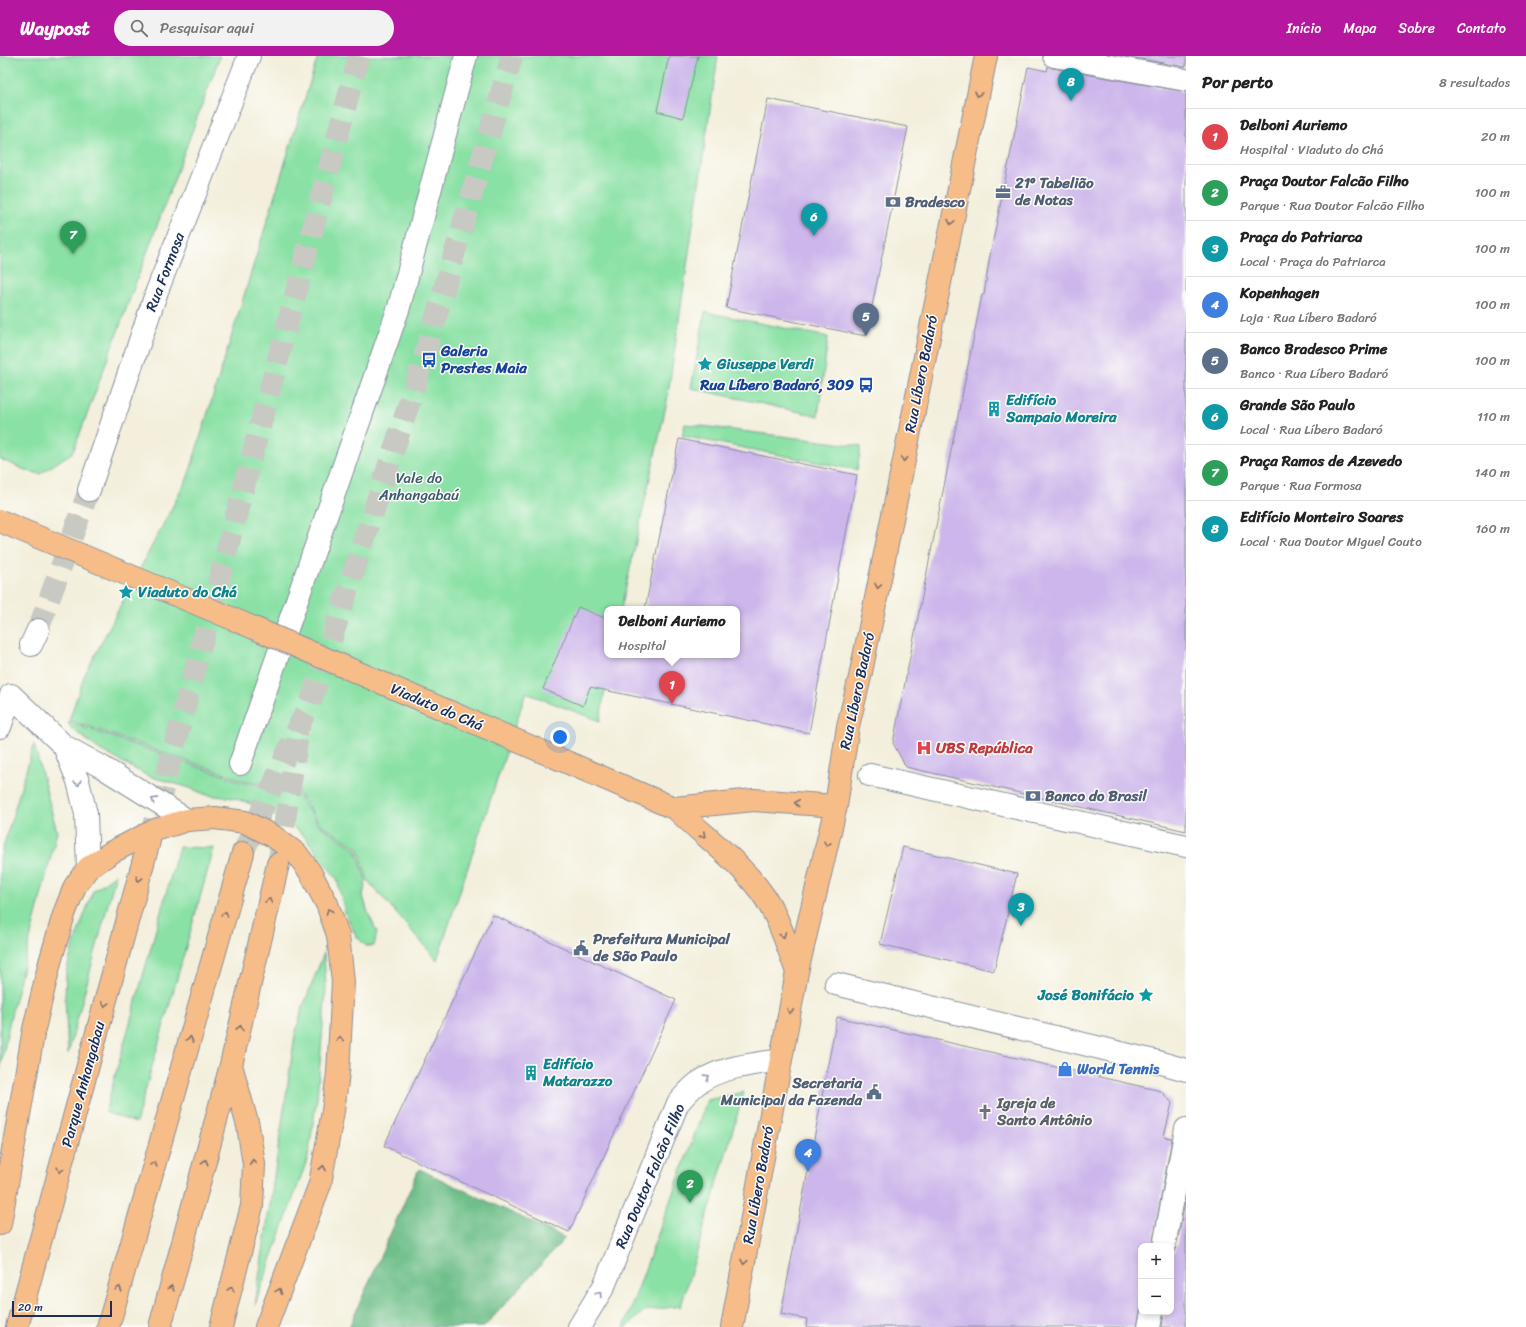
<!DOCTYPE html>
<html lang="pt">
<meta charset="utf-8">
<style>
:root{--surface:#fff;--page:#f2f2f2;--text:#222;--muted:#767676;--line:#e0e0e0;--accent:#b5179e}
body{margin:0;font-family:Sriracha,sans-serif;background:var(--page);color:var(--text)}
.controls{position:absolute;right:12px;bottom:12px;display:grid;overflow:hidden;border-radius:8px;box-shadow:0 2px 6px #0003}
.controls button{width:36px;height:36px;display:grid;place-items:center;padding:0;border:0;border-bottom:1px solid var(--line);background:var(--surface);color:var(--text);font:20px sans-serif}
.scale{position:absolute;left:12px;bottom:10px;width:100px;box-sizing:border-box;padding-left:4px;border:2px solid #1b2f5e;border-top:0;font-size:11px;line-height:14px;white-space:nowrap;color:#1b2f5e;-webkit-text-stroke:3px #fdfcf7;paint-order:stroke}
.you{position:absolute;left:560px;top:681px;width:14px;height:14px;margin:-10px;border:3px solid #fff;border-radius:50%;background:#1a73e8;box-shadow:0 0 0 6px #1a73e833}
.badge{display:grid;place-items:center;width:26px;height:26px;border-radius:50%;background:var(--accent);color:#fff;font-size:13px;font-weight:700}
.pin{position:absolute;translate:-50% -33px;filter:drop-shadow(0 1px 2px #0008)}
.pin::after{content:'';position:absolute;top:21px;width:14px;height:12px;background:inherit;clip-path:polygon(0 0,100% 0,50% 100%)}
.popup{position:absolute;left:604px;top:550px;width:136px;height:52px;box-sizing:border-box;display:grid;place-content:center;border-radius:8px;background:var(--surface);filter:drop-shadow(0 1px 3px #0005);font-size:13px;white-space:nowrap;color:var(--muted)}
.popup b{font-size:15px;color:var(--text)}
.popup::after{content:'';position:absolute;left:50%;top:100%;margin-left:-8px;border:8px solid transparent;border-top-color:var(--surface)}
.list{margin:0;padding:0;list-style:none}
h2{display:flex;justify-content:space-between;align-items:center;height:52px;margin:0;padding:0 16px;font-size:17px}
h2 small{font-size:13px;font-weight:400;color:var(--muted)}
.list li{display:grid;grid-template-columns:26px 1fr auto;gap:12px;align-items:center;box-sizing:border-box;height:56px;padding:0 16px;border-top:1px solid var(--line)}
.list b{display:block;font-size:15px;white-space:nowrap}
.list p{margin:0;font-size:13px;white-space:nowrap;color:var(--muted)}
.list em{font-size:13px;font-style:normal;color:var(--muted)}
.icon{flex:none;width:22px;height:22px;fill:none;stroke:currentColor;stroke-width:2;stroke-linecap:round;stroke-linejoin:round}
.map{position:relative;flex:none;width:1186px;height:1271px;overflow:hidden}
header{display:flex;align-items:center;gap:24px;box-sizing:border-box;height:56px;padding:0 20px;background:var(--accent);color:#fff}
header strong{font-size:19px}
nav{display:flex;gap:22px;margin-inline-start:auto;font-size:14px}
.search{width:280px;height:36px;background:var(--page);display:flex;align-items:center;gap:10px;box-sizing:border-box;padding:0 14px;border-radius:22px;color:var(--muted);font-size:15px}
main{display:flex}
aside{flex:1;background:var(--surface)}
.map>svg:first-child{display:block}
.green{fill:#8ae1a5;stroke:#528882}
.forest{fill:#6fbf8a;stroke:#457774}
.building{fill:#ccb6eb}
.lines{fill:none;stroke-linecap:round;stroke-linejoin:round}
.minor-tunnel{stroke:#c8c9c3;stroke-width:22;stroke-dasharray:22 11;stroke-linecap:butt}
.major-tunnel{stroke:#c8c9c3;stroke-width:22;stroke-dasharray:22 11;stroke-linecap:butt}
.highway-tunnel{stroke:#c8c9c3;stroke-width:22;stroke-dasharray:22 11;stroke-linecap:butt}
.minor-casing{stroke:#878f9d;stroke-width:24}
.major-casing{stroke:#878f9d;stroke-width:24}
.highway-casing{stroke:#878f9d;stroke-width:24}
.minor{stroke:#fff;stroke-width:22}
.major{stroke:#f7bd88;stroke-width:22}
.highway{stroke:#f7bd88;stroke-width:22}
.major-bridge-casing{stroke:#878f9d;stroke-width:24;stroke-linecap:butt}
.major-bridge{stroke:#f7bd88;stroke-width:22}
.oneway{stroke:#7e6f71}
.oneway2{stroke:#8d97ae}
.labels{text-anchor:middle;stroke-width:3;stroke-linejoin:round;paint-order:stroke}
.service-label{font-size:15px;font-weight:bold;fill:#4e5e75;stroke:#fdfcf7;text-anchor:start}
.street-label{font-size:15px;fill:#1b2f5e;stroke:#fdfcf7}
.transit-label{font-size:15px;font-weight:bold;fill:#164399;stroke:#fdfcf7;text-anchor:start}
.culture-label{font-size:15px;font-weight:bold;fill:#0d838f;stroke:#fdfcf7;text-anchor:start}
.park-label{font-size:15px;fill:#375c70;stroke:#fdfcf7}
.health-label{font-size:15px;font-weight:bold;fill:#be3a42;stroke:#fdfcf7;text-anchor:start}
.shop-label{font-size:15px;font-weight:bold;fill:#366cbe;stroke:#fdfcf7;text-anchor:start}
.worship-label{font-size:15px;font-weight:bold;fill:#5b616d;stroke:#fdfcf7;text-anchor:start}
</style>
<header>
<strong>Waypost</strong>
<div class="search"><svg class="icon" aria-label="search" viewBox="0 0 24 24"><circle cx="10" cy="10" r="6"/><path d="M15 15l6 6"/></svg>Pesquisar aqui</div>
<nav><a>Início</a><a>Mapa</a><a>Sobre</a><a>Contato</a></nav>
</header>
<main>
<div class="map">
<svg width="1186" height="1271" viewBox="0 0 1186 1271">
<rect width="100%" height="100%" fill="#fdfcf7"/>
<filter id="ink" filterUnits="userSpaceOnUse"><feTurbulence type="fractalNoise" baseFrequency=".025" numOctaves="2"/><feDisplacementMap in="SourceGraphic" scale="8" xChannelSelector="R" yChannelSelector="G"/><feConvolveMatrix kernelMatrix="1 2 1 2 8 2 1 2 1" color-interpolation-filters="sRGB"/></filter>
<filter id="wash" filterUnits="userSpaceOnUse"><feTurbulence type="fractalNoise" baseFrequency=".012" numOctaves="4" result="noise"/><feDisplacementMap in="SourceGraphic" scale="16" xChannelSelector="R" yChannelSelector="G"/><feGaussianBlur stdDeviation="0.9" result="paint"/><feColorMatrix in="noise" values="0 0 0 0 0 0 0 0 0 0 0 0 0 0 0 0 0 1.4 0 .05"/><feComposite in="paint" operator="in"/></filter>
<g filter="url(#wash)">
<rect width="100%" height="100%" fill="#f3efdc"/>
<path class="green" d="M0 0H220L73 396 40 418 25 414 0 403Z
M318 0H718L667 345 621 553H607V618L600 665 526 637 437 904 368 825 358 792 320 768 294 730 245 725 69 664 85 618 188 421Z
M705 256 828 281 818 360 691 332Z
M685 368 861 390 857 414 682 380Z
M68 667H72L245 727 293 732 319 769 356 793 366 824 363 840 368 857 377 876 374 890H366L356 880 345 857 337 823 305 781 292 770 258 750 233 742 207 739 187 731 148 720 100 694 71 672Z
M34 688 57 776 10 963 0 1015V802Z
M179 791 214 792 136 1067 105 1056Z
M116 818 68 998 65 942 66 917 72 893 93 835Z
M324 897 326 933 317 1042 308 1101 255 1249 295 979 302 953Z
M744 1036 681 1250 644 1255 627 1271H624L707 1044Z"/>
<path class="forest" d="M419 1113 565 1182 484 1271H349Z"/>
<g id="blocks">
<path class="building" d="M669 0H698L683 62 657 55Z
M1124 0H1186V11Z
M1048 10 1052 12 1186 36V775L906 711 893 687 982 239H984L989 205 1028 11 1047 15Z
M768 43 908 71 866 280 726 252Z
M679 383 857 419 809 677 590 631 583 650 543 633 578 551 607 563V599H737V553H645Z
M903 791 1017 818 994 915 880 888Z
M493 859 676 944 569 1176 384 1090Z
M837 961 1161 1035 1172 1047 1164 1081 1172 1082 1152 1190H1141V1251L1137 1271H806L807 1263 781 1258Z
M1186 1141V1271H1162L1164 1256H1171V1200L1176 1192Z"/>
</g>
</g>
<g filter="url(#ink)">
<use href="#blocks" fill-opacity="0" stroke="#878f9d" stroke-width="1"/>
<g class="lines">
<path class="minor-tunnel" d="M38 574 89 434"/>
<path class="major-tunnel" d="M279 803 300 667"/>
<path class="highway-tunnel" d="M149 785 359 0
M243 797 300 667 310 648 424 302 512 0"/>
<g class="minor-casing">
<path id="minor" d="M1054 0 1186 24
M89 434 157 235 249 0
M31 589 38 574
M0 671 11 639 64 690 102 711 187 764
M64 690 78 725 86 758 88 812
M240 708 399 251 466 0
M870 719 1186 790
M836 928 1158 1006 1186 1014
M1164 1190 1186 1073
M579 1271 604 1230 678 1047C684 1040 691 1032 698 1027 722 1010 752 1009 780 1004
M1149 1271 1152 1256"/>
</g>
<g class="major-casing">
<path id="major" d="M669 750 675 752C706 782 742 807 766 843 780 865 788 892 797 916
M675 752 754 744 836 750
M160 1271 231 1009 278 808
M221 1271 252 1150 254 1108 248 1070 231 1009
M732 1271 797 916 836 750 848 670 860 621 986 0"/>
</g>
<g class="highway-casing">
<path id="highway" d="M0 1168 34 973 50 906 64 858 75 830 88 812 112 796 155 774 187 764 215 762 245 766 273 780 297 798 310 816 327 848 338 879 343 926 338 1017 333 1055 320 1128 266 1271
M17 1271 149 785
M108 1271 243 797"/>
</g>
<use href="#minor" class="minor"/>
<use href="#major" class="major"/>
<use href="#highway" class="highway"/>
<g class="major-bridge-casing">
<path id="major-bridge" d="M0 465 226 560 669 750"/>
</g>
<use href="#major-bridge" class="major-bridge"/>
</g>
<defs><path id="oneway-chevron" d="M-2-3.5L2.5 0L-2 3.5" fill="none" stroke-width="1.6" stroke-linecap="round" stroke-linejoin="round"/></defs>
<g class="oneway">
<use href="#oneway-chevron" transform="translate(978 38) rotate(102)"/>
<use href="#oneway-chevron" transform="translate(951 166) rotate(102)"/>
<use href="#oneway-chevron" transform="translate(904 403) rotate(101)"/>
<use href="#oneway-chevron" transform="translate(878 530) rotate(101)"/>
<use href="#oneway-chevron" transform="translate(797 747) rotate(-176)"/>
<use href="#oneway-chevron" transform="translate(703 779) rotate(41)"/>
<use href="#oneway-chevron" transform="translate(827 788) rotate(103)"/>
<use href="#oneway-chevron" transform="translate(139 823) rotate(105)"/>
<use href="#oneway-chevron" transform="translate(269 845) rotate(-77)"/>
<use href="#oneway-chevron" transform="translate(329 855) rotate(-110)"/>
<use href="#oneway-chevron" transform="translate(225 858) rotate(-74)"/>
<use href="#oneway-chevron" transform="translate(783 879) rotate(69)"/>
<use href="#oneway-chevron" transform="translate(105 948) rotate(105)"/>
<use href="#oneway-chevron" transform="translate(790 955) rotate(101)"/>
<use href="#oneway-chevron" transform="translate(240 972) rotate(-77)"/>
<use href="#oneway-chevron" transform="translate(190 983) rotate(-74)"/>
<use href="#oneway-chevron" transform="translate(340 983) rotate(-87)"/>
<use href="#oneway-chevron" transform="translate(205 1106) rotate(-75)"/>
<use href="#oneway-chevron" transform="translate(253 1106) rotate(-94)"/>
<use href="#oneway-chevron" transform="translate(154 1108) rotate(-74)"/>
<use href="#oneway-chevron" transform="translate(323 1112) rotate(-79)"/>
<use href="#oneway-chevron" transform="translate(60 1114) rotate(105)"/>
<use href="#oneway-chevron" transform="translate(744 1206) rotate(100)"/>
<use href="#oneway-chevron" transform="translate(171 1232) rotate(-75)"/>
<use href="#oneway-chevron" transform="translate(119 1233) rotate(-74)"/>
<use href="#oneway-chevron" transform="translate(231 1233) rotate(-76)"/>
<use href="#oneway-chevron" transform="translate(279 1235) rotate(-69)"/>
</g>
<g class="oneway2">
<use href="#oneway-chevron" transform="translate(78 727) rotate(74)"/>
<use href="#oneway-chevron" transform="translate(154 744) rotate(-148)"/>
<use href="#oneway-chevron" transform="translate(707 1021) rotate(-32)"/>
<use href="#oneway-chevron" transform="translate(599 1238) rotate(-58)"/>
</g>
</g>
<defs>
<g id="office-bare" transform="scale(1.2)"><path d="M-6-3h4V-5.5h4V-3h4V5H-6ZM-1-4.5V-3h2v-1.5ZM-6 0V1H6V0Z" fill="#5c6f8a" stroke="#fdfcf7" stroke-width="2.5" paint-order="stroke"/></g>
<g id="bank-bare" transform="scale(1.2)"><path d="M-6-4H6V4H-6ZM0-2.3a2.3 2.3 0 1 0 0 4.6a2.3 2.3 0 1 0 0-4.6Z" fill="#5c6f8a" stroke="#fdfcf7" stroke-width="2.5" paint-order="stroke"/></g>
<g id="bus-bare" transform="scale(1.2)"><path d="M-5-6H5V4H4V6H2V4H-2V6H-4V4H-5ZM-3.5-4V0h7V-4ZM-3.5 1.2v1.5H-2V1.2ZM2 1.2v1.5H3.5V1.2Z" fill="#1a4fb4" stroke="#fdfcf7" stroke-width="2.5" paint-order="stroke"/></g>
<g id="sight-bare" transform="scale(1.2)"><path d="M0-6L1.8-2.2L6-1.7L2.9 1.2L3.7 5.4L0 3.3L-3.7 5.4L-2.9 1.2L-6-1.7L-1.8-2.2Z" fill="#0f9aa8" stroke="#fdfcf7" stroke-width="2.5" paint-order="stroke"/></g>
<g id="building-bare" transform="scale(1.2)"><path d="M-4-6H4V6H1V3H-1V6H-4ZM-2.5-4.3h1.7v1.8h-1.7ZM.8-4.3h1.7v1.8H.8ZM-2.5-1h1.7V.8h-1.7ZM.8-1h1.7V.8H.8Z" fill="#0f9aa8" stroke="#fdfcf7" stroke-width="2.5" paint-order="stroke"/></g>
<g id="hospital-bare" transform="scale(1.2)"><path d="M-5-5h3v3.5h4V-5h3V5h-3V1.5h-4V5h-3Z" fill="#e0444e" stroke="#fdfcf7" stroke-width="2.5" paint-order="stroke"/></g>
<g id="civic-bare" transform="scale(1.2)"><path d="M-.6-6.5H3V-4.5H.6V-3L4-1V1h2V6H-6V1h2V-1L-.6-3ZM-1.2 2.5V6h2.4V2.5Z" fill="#5c6f8a" stroke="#fdfcf7" stroke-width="2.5" paint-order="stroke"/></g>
<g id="shop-bare" transform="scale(1.2)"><path d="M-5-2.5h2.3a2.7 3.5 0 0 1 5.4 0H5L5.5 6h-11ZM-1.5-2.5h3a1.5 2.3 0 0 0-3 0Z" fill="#3f7fe0" stroke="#fdfcf7" stroke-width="2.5" paint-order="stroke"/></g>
<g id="church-bare" transform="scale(1.2)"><path d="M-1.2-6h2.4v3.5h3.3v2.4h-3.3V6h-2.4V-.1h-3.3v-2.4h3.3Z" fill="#6b7280" stroke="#fdfcf7" stroke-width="2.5" paint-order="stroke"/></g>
</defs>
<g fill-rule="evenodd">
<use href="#office-bare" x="1003" y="136"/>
<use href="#bank-bare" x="893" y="146"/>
<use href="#bus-bare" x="429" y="304"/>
<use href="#sight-bare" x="705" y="308"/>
<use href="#bus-bare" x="866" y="329"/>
<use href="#building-bare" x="994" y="353"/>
<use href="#sight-bare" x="126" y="536"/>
<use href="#hospital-bare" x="924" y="692"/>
<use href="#bank-bare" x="1033" y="740"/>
<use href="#civic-bare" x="581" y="892"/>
<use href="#sight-bare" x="1146" y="939"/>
<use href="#shop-bare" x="1065" y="1013"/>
<use href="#building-bare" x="531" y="1017"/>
<use href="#civic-bare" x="874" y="1036"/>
<use href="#church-bare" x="985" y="1056"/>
</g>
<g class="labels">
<g class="service-label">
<text x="1015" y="132">21º Tabelião<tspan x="1015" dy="17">de Notas</tspan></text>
<text x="905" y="151">Bradesco</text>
<text x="1045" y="745">Banco do Brasil</text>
<text x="593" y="888">Prefeitura Municipal<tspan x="593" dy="17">de São Paulo</tspan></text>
<text x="862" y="1032" text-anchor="end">Secretaria<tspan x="862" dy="17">Municipal da Fazenda</tspan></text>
</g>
<g class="street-label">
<text transform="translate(165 216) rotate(-69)" y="5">Rua Formosa</text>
<text transform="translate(921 318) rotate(-79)" y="5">Rua Líbero Badaró</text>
<text transform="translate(857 635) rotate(-78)" y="5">Rua Líbero Badaró</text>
<text transform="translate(437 651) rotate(23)" y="5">Viaduto do Chá</text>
<text transform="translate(83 1028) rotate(-75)" y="5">Parque Anhangabau</text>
<text transform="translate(650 1120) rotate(-67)" y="5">Rua Doutor Falcão Filho</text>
<text transform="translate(758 1129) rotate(-80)" y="5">Rua Líbero Badaró</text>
</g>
<g class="transit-label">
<text x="441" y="300">Galeria<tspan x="441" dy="17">Prestes Maia</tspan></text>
<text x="854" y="334" text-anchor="end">Rua Líbero Badaró, 309</text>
</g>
<g class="culture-label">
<text x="717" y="313">Giuseppe Verdi</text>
<text x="1006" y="349">Edifício<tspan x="1006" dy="17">Sampaio Moreira</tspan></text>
<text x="138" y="541">Viaduto do Chá</text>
<text x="1134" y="944" text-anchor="end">José Bonifácio</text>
<text x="543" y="1013">Edifício<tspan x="543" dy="17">Matarazzo</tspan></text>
</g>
<g class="park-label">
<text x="419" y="427">Vale do<tspan x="419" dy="17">Anhangabaú</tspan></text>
</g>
<g class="health-label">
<text x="936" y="697">UBS República</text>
</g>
<g class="shop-label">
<text x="1077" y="1018">World Tennis</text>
</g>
<g class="worship-label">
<text x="997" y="1052">Igreja de<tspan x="997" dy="17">Santo Antônio</tspan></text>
</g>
</g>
</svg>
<div class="controls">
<button>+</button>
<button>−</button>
</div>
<div class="scale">20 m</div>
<div class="you"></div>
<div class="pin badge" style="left:672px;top:648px;background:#e0444e">1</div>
<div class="popup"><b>Delboni Auriemo</b>Hospital</div>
<div class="pin badge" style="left:690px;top:1147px;background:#2e9e5b">2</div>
<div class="pin badge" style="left:1021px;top:870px;background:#0f9aa8">3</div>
<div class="pin badge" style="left:808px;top:1116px;background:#3f7fe0">4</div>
<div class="pin badge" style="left:866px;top:280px;background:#5c6f8a">5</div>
<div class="pin badge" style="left:814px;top:180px;background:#0f9aa8">6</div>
<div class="pin badge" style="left:73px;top:198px;background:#2e9e5b">7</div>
<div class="pin badge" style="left:1071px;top:45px;background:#0f9aa8">8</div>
</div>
<aside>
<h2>Por perto<small>8 resultados</small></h2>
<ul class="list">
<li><span class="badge" style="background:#e0444e">1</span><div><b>Delboni Auriemo</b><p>Hospital · Viaduto do Chá</p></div><em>20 m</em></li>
<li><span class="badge" style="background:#2e9e5b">2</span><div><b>Praça Doutor Falcão Filho</b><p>Parque · Rua Doutor Falcão Filho</p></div><em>100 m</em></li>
<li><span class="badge" style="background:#0f9aa8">3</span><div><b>Praça do Patriarca</b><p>Local · Praça do Patriarca</p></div><em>100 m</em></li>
<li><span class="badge" style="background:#3f7fe0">4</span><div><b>Kopenhagen</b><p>Loja · Rua Líbero Badaró</p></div><em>100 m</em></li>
<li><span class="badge" style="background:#5c6f8a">5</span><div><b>Banco Bradesco Prime</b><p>Banco · Rua Líbero Badaró</p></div><em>100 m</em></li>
<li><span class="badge" style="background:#0f9aa8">6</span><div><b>Grande São Paulo</b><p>Local · Rua Líbero Badaró</p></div><em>110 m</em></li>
<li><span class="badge" style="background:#2e9e5b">7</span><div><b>Praça Ramos de Azevedo</b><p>Parque · Rua Formosa</p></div><em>140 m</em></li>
<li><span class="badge" style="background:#0f9aa8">8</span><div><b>Edifício Monteiro Soares</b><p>Local · Rua Doutor Miguel Couto</p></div><em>160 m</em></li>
</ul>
</aside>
</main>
